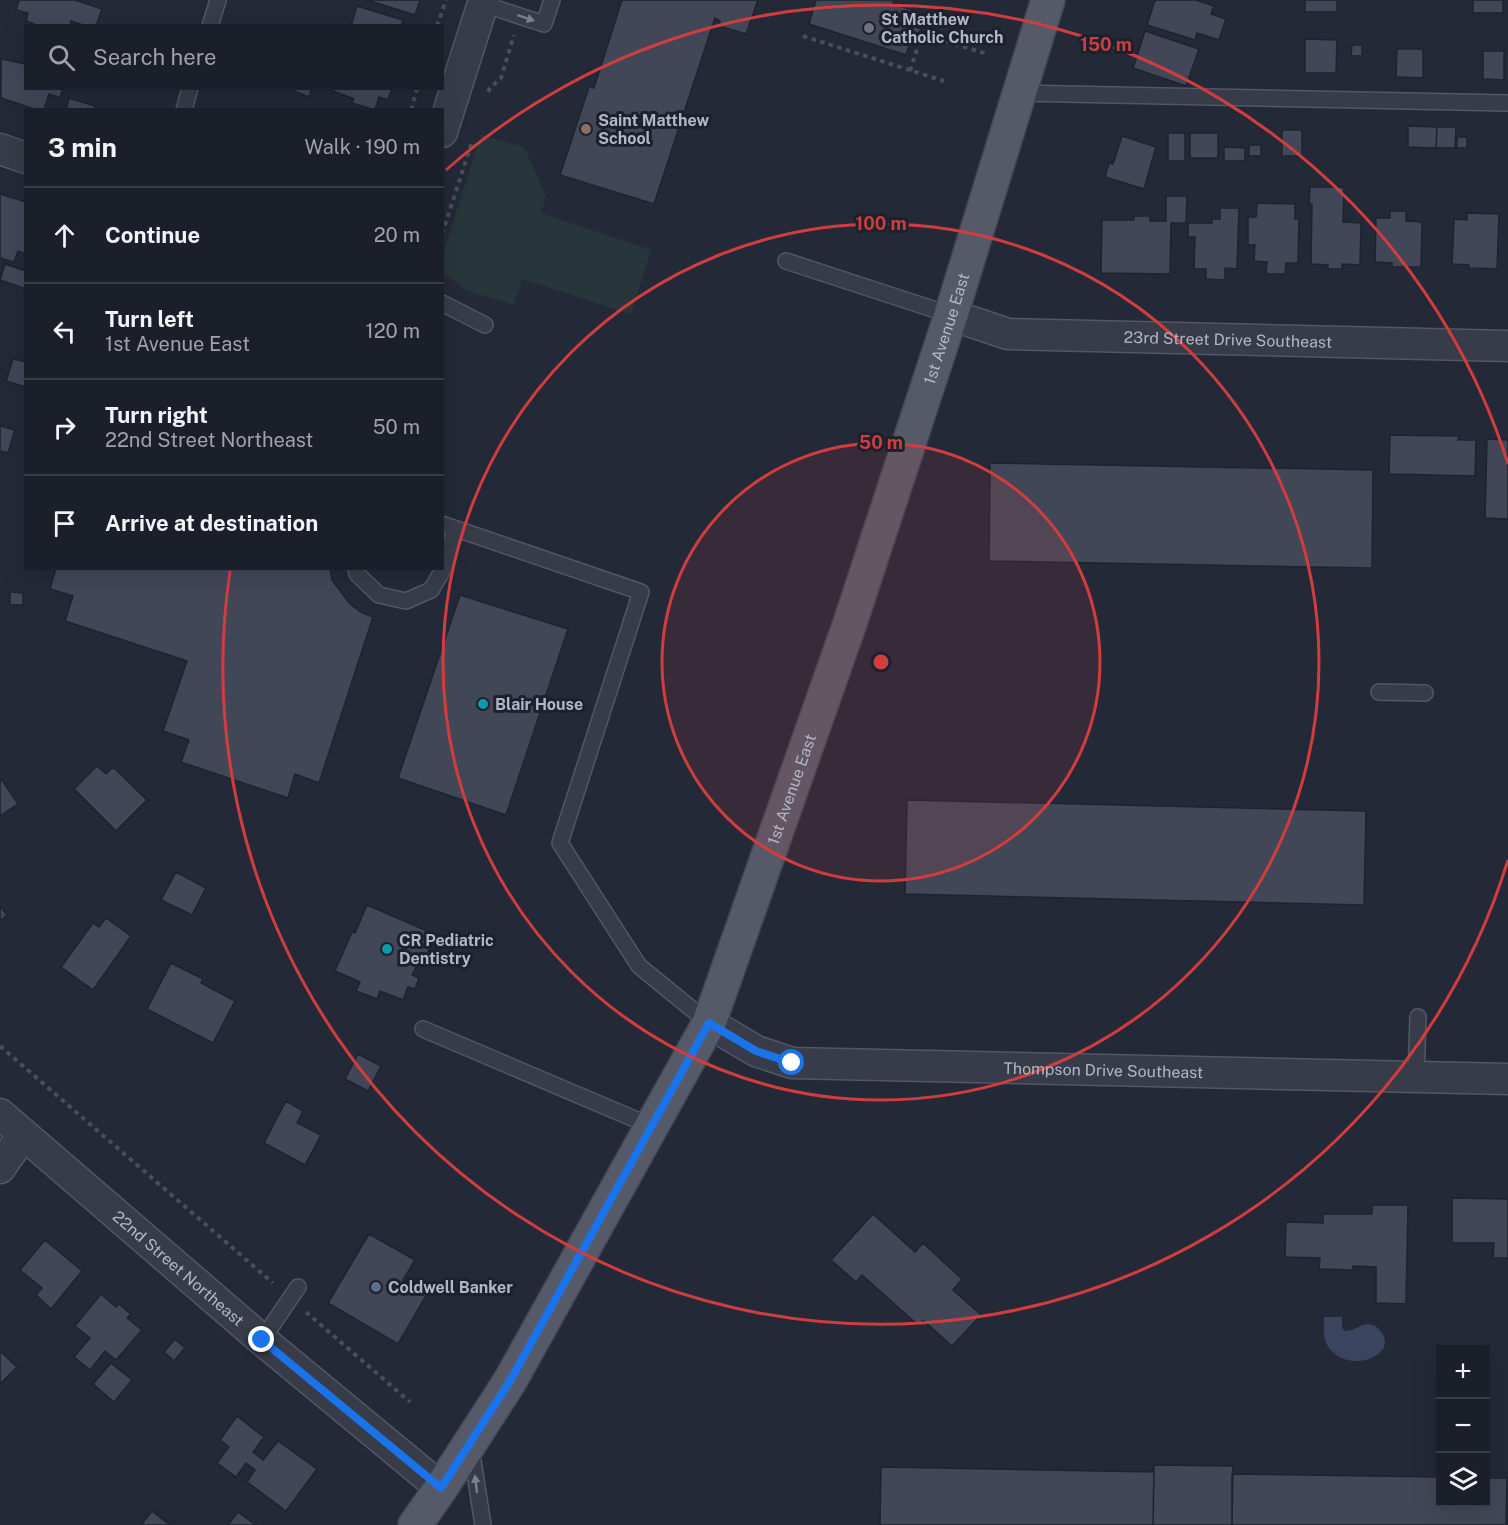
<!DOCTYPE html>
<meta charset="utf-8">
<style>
:root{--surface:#1b1f2a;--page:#282c36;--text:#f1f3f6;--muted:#a0a2a8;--line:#393d47}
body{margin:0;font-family:"Public Sans",sans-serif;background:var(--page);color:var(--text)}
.controls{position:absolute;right:18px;bottom:18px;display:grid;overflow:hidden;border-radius:0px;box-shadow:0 6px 24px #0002}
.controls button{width:54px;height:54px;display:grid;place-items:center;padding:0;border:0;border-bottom:2px solid var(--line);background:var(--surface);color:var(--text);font:30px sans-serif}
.stop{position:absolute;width:18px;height:18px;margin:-14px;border:4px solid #1a73e8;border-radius:50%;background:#fff}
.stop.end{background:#1a73e8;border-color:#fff;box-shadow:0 2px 6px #0008}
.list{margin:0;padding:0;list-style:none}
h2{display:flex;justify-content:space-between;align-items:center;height:78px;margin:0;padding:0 24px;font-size:26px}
h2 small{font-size:20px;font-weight:400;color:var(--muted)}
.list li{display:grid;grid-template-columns:39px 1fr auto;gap:18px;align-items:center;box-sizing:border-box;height:96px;padding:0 24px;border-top:2px solid var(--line)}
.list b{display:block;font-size:22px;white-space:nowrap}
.list p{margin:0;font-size:20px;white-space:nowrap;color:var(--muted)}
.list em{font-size:20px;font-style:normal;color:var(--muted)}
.icon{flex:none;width:33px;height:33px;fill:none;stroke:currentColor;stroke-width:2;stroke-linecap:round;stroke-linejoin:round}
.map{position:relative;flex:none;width:1508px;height:1525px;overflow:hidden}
.search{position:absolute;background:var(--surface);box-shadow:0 6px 24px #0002;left:24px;top:24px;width:420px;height:66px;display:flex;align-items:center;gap:15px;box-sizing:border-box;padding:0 21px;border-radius:0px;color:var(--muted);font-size:22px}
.panel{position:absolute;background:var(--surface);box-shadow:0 6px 24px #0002;left:24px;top:108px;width:420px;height:462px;border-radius:0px}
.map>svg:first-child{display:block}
.green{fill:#27363a}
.water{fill:#3b445f}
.building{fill:#414757;stroke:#1f232f;stroke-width:1.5}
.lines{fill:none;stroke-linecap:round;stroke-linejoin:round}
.service-casing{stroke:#535663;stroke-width:18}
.minor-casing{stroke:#535663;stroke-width:33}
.primary-casing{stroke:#414551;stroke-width:36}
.path{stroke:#445156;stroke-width:4;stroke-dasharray:4.5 4.5;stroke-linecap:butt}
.service{stroke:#383c49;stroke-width:15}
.minor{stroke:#383c49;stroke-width:30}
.primary{stroke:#565a68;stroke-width:33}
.oneway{fill:#7c7f8d}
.route{stroke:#1a73e8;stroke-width:8}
.ring{fill:none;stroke:#d13d3f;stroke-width:3}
.worship-dot{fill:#6b7280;stroke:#1d212d;stroke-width:2}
.education-dot{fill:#8d6e63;stroke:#1d212d;stroke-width:2}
.culture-dot{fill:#0f9aa8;stroke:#1d212d;stroke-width:2}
.service-dot{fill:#5c6f8a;stroke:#1d212d;stroke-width:2}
.labels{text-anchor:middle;stroke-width:6;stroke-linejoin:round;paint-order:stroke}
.poi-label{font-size:16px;font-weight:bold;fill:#b3b6c4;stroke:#1d212d;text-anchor:start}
.street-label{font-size:16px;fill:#b3b6c4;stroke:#1d212d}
.centre{fill:#d13d3f;stroke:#1d212d;stroke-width:3}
.ring-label{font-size:18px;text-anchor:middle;font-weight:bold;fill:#d13d3f;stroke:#1d212d;stroke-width:6;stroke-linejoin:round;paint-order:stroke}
</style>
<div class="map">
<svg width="1508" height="1525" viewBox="0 0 1508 1525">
<rect width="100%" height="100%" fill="#242938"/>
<path class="green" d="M481 135 524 147 546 196 541 213 651 250 631 314 522 279 514 305 467 291 443 273V253Z"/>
<path class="water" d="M1324 1317H1342V1328L1345 1331C1357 1331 1362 1320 1375 1326 1411 1354 1340 1381 1325 1340 1323 1333 1324 1324 1324 1317Z"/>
<path class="building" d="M19 0H75L102 9 96 26H86L71 21 70 26H39L26 21 28 13 16 10Z
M367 0H420L415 15Z
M622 0H758L746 34 719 26 720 21 715 18 654 204 560 175 589 87 594 88Z
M816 0H894L893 4 919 12 915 27 921 29 917 42 911 40 906 55 809 24Z
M1155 0H1196L1214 6 1211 14 1226 19 1219 40 1197 33 1195 40 1147 25Z
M1305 0H1337V12H1305Z
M1473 0H1503V13H1473Z
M357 6 403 20 402 23 410 26H351Z
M1145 31 1199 49 1186 86 1133 68Z
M1305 39 1337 40 1336 73H1305Z
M1352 45H1362V56H1351Z
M1397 49H1423V78L1396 77Z
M1483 51H1504V80L1483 79Z
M1 59 26 64V88H63L60 98 49 94 44 110H37L1 98Z
M286 88H312L309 97Z
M325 88H392L388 100 379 97 375 110 352 103 354 99Z
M69 98 95 106 94 110H66Z
M1408 126 1437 127 1436 148 1408 147Z
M1437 127H1456L1455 148H1436Z
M1282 130H1302V156H1282Z
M1168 133H1185V161H1168Z
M1190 133H1218V158H1190Z
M1122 136 1156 147 1144 189 1105 177 1109 163 1113 164Z
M1457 137H1467V148H1457Z
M1249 145H1261V156H1249Z
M1224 147 1245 148V161H1224Z
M1310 187H1344L1343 222 1361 223 1360 265 1342 264V269H1328V265L1311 264 1312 204H1309Z
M0 194 26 202V254L18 251 14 262 0 258Z
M1166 196H1187L1186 223H1171L1170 274 1101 273 1102 220H1134V216H1150V221H1166Z
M1257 203 1295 204V219H1299L1298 263H1286L1285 274H1266L1267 262 1254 261 1255 245H1248V217H1256Z
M1220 208H1239L1237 269 1225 268V280L1206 279V269H1194L1195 237H1188V223H1212V219H1220Z
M1390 211H1406V221L1422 222 1421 267H1392V263L1375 262 1376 218H1390Z
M1467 213 1499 214 1497 269 1469 268V265L1452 264 1454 219 1467 220Z
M5 264 26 271V289L0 280Z
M13 359 26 362V387L6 381Z
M0 426 15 430 8 453 0 451Z
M1390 435 1459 436 1458 440H1476L1475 476 1389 474Z
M1487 439 1508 440V519L1485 518Z
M990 463 1373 470 1372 568 989 561Z
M56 568H330L332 580 350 604 361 612 373 617 319 783 295 774 288 798 181 762 189 740 163 731 187 661 65 621 73 596 50 589Z
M10 592 23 593V605H10Z
M460 595 568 629 506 815 398 778Z
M97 766 106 774 113 767 147 800 116 831 74 789Z
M2 780 18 804 0 816V781Z
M907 800 1366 811 1364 905 905 894Z
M176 872 206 888 192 915 161 900Z
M367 905 432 933 430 937 433 940 425 959 421 958 412 975 419 978 415 989 408 987 403 1000 380 991 377 999 356 991 360 982 335 971 352 932 355 933Z
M0 906 7 915 0 921Z
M106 918 131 936 93 990 61 967 93 923 99 927Z
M171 963 203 979 201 983 235 1001 213 1043 147 1009Z
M358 1054 381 1066 368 1091 345 1079Z
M286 1101 303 1111 297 1123 321 1135 305 1165 264 1143Z
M1452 1198 1508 1199V1258H1493L1494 1243H1452Z
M1372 1205H1408L1406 1304 1376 1303V1267L1353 1266V1270L1319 1269 1320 1258 1285 1257 1286 1222 1323 1223V1214H1372Z
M873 1214 915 1252 923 1243 962 1279 953 1290 981 1315 952 1346 923 1320 918 1325 862 1275 856 1282 831 1260Z
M369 1234 415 1260 403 1280 427 1294 398 1344 328 1303Z
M45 1240 82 1271 51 1309 36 1295 42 1288 20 1270Z
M101 1294 116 1307 119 1304 131 1314 127 1318 142 1330 116 1360 105 1351 90 1370 74 1357 90 1338 75 1326Z
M175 1339 185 1348 174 1361 164 1352Z
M0 1351 17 1367 0 1384Z
M111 1363 132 1380 114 1402 93 1384Z
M237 1416 264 1437 253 1452 263 1460 278 1441 317 1469 286 1511 247 1482 255 1470 246 1463 236 1477 217 1463 229 1447 220 1440Z
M1154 1465 1233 1466 1232 1525H1153Z
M881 1467 1154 1472 1153 1525H880Z
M1232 1474 1440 1477V1502H1486V1478H1507L1506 1525H1232Z
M152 1511 170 1525H141Z
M238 1512 256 1525H228Z"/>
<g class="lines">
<g class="service-casing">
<path id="service" d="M483 4 544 24 552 0
M210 26 218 0
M1018 93 1508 103
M184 110 190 88
M786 261 951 315
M442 303 485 325
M442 524 641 592 560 843 639 966 709 1023
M356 568 357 574 379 595 406 601 431 590 444 568 455 529
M1379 692 1425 693
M423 1029 651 1126
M1416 1077 1418 1017
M262 1340 298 1287
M471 1448 483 1525"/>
</g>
<g class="minor-casing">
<g id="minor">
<path d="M442 132 484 0"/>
<path d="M0 149 26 158"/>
<path id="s1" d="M951 315 1008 334 1508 346"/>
<path id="s2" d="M709 1023 756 1051 792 1063 1508 1079"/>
<path id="s3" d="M0 1114 262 1340 441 1488"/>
<path d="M0 1168 23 1135"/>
</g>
</g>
<g class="primary-casing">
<g id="primary">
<path id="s4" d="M415 1525 441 1488 510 1381 709 1023 850 623 951 315 1048 0"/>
</g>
</g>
<path class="path" d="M437 26 446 0
M920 33 987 54
M803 36 944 81
M910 71 922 34
M488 92 490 88 501 78 514 35
M411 110 417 88
M442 234 472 142
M0 1046 273 1283
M306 1312 410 1402"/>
<use href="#service" class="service"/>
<use href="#minor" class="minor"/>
<use href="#primary" class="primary"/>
</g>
<defs><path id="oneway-solid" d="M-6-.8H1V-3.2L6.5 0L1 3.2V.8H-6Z" transform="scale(1.5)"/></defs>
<g class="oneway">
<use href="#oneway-solid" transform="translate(526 18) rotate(18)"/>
<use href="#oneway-solid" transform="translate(476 1484) rotate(-97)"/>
</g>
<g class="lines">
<path class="route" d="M262 1340 441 1488 510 1381 709 1023 756 1051 792 1063"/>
</g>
<circle cx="881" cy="662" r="219" fill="#d13d3f" fill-opacity=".12"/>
<g class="ring">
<circle cx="881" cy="662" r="219"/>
<circle cx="881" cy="662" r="438"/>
<path d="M1508 860A657 657 0 0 1 230 571M446 170A657 657 0 0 1 1508 464"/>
</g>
<circle class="worship-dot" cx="869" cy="28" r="6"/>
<circle class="education-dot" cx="586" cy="129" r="6"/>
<g class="culture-dot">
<circle cx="483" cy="704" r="6"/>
<circle cx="387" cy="949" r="6"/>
</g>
<circle class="service-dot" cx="376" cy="1287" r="6"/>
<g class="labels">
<g class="poi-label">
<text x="881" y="25">St Matthew<tspan x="881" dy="18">Catholic Church</tspan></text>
<text x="598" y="126">Saint Matthew<tspan x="598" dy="18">School</tspan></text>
<text x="495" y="710">Blair House</text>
<text x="399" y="946">CR Pediatric<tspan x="399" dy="18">Dentistry</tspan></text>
<text x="388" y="1293">Coldwell Banker</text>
</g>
<g class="street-label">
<text dy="6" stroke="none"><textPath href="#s4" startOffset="1316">1st Avenue East</textPath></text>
<text dy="6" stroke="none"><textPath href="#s1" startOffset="280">23rd Street Drive Southeast</textPath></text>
<text dy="6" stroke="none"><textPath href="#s4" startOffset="830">1st Avenue East</textPath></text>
<text dy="6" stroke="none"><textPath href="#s2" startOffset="404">Thompson Drive Southeast</textPath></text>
<text dy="6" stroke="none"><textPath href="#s3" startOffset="236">22nd Street Northeast</textPath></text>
</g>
</g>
<circle cx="881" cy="662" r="9" class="centre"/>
<g class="ring-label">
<text x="1106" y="51">150 m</text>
<text x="881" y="230">100 m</text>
<text x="881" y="449">50 m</text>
</g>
</svg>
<div class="controls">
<button>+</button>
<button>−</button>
<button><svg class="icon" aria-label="layers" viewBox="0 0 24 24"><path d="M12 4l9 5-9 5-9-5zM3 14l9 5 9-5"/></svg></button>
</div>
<div class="stop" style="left:792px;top:1063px"></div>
<div class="stop end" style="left:262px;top:1340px"></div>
<div class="search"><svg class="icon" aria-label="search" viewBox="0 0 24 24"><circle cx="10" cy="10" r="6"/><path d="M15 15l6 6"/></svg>Search here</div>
<section class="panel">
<h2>3 min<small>Walk · 190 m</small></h2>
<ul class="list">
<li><svg class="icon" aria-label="ahead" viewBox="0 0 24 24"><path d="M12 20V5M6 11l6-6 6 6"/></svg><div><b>Continue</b></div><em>20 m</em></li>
<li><svg class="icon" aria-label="left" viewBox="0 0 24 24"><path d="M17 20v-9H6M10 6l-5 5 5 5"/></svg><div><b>Turn left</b><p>1st Avenue East</p></div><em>120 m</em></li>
<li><svg class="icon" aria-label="right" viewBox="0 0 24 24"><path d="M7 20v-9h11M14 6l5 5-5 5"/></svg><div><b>Turn right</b><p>22nd Street Northeast</p></div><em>50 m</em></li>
<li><svg class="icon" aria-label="arrive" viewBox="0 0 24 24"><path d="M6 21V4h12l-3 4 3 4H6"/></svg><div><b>Arrive at destination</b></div></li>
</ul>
</section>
</div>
